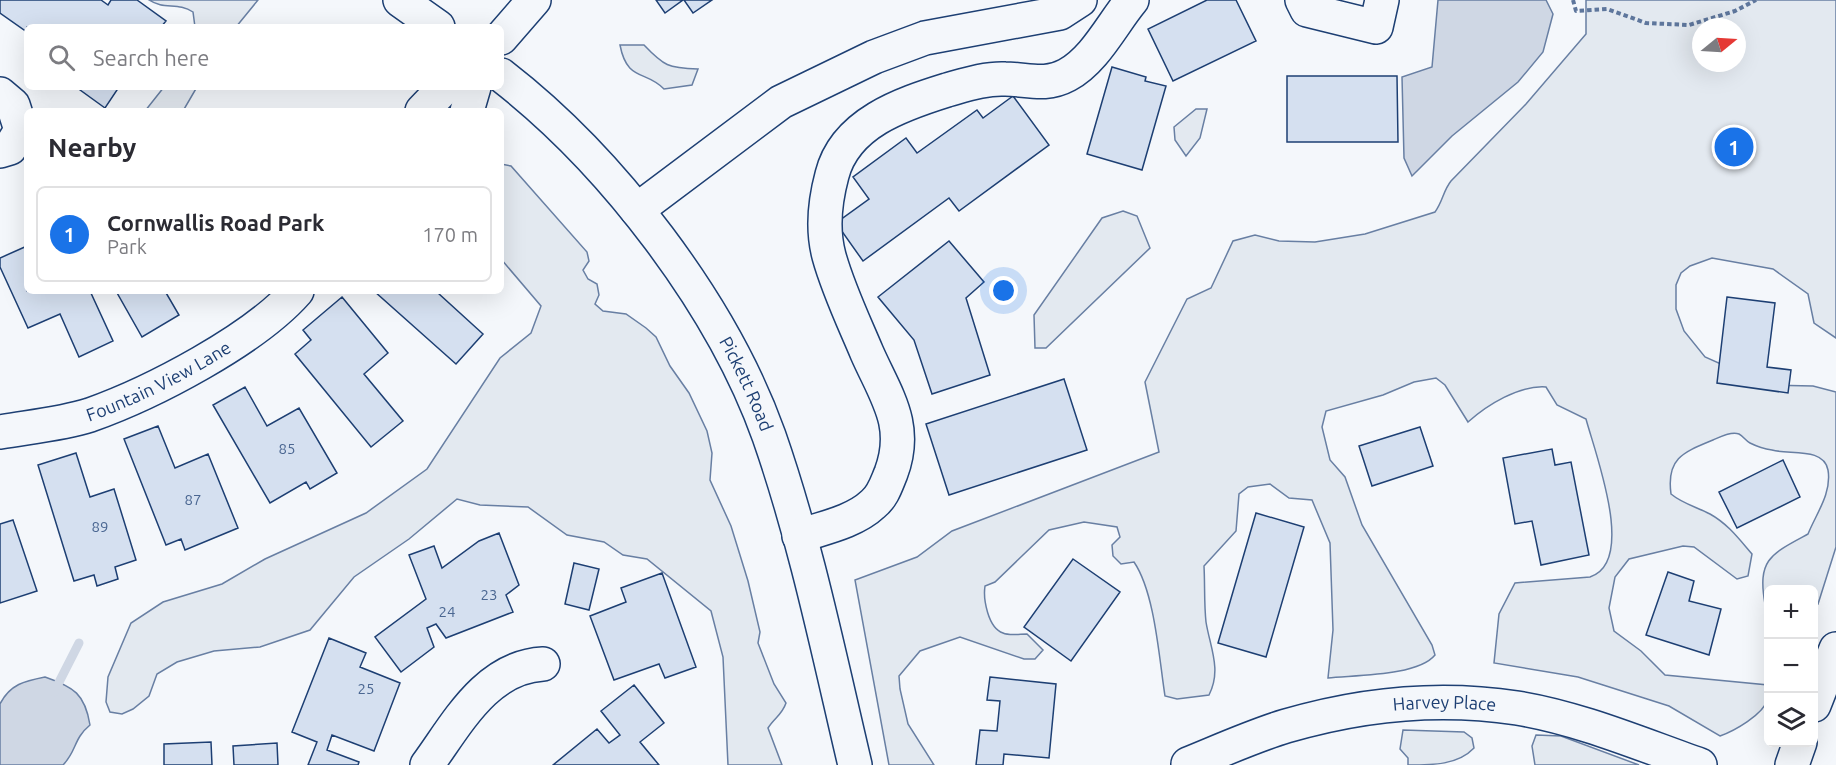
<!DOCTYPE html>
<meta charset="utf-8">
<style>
:root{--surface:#fff;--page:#f7f7f7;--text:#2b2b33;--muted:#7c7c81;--line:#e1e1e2;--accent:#1a73e8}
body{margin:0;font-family:Ubuntu,sans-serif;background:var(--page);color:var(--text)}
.controls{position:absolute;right:18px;bottom:18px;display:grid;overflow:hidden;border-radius:9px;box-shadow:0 6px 24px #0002}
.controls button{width:54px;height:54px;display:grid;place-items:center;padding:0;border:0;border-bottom:2px solid var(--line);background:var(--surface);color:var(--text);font:30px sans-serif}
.compass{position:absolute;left:1692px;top:18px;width:54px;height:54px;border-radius:50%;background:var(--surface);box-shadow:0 6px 24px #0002;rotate:72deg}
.you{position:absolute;left:1004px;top:291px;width:21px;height:21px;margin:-15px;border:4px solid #fff;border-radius:50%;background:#1a73e8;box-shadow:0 0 0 9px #1a73e833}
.badge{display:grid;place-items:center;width:39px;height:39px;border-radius:50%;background:var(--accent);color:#fff;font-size:20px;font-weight:700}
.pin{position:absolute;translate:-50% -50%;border:3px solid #fff;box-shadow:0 2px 6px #0006}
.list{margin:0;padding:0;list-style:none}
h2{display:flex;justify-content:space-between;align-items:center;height:78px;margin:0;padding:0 24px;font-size:26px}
h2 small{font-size:20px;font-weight:400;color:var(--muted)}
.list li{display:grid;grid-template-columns:39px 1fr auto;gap:18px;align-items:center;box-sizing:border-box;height:96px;margin:0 12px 12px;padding:0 12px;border:2px solid var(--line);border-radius:9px}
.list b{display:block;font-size:22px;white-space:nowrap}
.list p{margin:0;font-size:20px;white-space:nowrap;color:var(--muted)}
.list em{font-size:20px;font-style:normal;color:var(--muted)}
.icon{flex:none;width:33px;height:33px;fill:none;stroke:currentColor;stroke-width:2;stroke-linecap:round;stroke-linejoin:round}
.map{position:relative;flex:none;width:1836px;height:765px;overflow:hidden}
.search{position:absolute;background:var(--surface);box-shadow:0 6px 24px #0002;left:24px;top:24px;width:480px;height:66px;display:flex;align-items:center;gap:15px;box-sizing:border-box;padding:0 21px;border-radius:9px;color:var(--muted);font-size:22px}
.panel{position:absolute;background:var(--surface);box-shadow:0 6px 24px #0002;left:24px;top:108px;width:480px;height:186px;border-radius:9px}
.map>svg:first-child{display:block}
.green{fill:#e3e9f0;stroke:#687fa3;stroke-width:1.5;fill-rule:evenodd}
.water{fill:#cfd7e4;stroke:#687fa3;stroke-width:1.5}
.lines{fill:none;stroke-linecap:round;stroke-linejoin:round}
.stream{stroke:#cfd7e4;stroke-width:9}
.building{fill:#d5e0f0;stroke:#1d3f73;stroke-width:1.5}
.minor-casing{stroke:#1d3f73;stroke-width:36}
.path{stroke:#5e769c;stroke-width:4;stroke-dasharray:4.5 3;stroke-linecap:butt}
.minor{stroke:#f4f7fb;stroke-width:33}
.labels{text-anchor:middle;stroke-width:4.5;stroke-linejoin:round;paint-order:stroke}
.number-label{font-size:15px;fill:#4b6792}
.street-label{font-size:18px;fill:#1d3f73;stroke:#f4f7fb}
</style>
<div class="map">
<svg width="1836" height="765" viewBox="0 0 1836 765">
<rect width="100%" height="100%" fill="#f4f7fb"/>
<path class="green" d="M149 0H258L236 27H195L193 12C178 2 164 10 149 0Z
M1586 0H1836V338L1814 323 1808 294 1773 269 1712 258 1690 266 1681 273 1676 285V309L1684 331 1705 357 1768 385 1813 386 1836 392V547L1818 604 1814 608V590H1768V605L1765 604C1757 559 1771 554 1808 534 1816 514 1832 493 1828 470 1824 447 1789 455 1772 450 1765 449 1756 446 1750 443 1746 441 1743 436 1739 434 1731 431 1720 437 1713 440 1684 452 1666 458 1671 494 1683 504 1697 507 1710 514 1728 524 1739 539 1752 554L1748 576 1737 579 1694 547 1683 546 1629 559 1615 577 1609 608 1614 631 1641 651 1665 675 1768 685C1768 688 1770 695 1768 699 1763 715 1734 731 1720 736L1669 706 1578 677 1494 663 1499 614 1515 583 1590 577C1637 562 1595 453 1586 419L1557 405 1546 387C1519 385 1487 405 1468 422L1445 385 1436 378 1414 382 1383 395 1326 411 1322 427 1330 460 1345 477 1362 525 1432 645 1435 655C1418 676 1355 675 1328 678L1333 630 1330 543 1312 500 1289 498 1270 484 1248 487 1239 494 1236 531 1204 566C1205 584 1204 604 1206 622 1210 647 1222 670 1209 695L1177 699 1165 696C1159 658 1155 593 1134 562L1121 564 1113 556 1112 545 1120 537 1117 527 1084 522 1049 530 995 582 985 586C983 599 988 628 1003 633 1009 636 1020 634 1027 634L1043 650 1035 659H1024L960 637 920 651 899 676 900 689 908 724 934 765H889L855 580 917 557 952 531 1159 452 1145 382 1187 299 1211 288 1233 241 1255 235 1279 241 1315 242 1365 234 1435 212C1443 201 1443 191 1451 181L1526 104 1586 34ZM1701 27H1737V63H1701Z
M620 45H644C664 66 668 68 698 69L692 85 664 89C646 70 627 82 620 45Z
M164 87H197L183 111H145Z
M1196 109H1207L1200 138 1186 156 1175 140 1174 127Z
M501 164 511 166 587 252 589 261 583 270 588 279 597 284 599 295 595 304 603 311 626 314 646 328 656 337 670 366 689 393 707 431 712 453 710 480 731 526 748 581 760 632 758 643 774 684 786 703C782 715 774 718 768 728L782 765H728L723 657 711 611 647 559 623 555 604 542 567 535 528 507 480 505 457 499 409 539 354 577 310 630 260 647 214 651 177 662 157 674 149 696 133 709 122 714 110 712 106 702 108 677 131 623 163 602 222 584 265 559 366 513 427 469 500 358 531 333 541 306 501 259Z
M1123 211 1137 216 1150 248 1046 348H1035L1034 315 1102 218Z
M1403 730 1464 732 1472 738 1474 748C1458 765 1433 765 1408 765V758L1400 749Z
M1536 735 1561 736 1639 765H1535L1532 746Z"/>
<path class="water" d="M1438 0H1546L1553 14 1543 52 1518 82 1452 136 1412 176 1404 158 1402 77 1432 67Z
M45 677C74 687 85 694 90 725 73 739 77 751 63 765H0V704C10 684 25 681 45 677Z"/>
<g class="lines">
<path class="stream" d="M54 692 79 643"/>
</g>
<path class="building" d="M0 0H101L108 5 111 0H137L166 21 161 27H27V32L0 13Z
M656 0H683L665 13Z
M684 0H712L693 13Z
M1207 0H1236L1256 41 1173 81 1148 29Z
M1112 67 1146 77 1145 81 1166 86 1142 170 1087 154Z
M1287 76H1397L1398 142H1287Z
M76 87H119L105 108Z
M1013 96 1049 145 959 211 949 198 863 261 836 223 869 199 853 177 906 138 917 153 977 110 983 118Z
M949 241 984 282 966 298 990 375 932 394 914 340 878 297Z
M27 246V291H90L113 341 79 357 60 314 28 328 0 267V258Z
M116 291H165L179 315 142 337Z
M374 291H440L438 293 483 334 456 364Z
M342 297 388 353 364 374 403 421 371 447 295 354 311 340 303 330Z
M1727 297 1775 303 1767 367 1791 370 1788 393 1717 383Z
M1064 379 1087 450 949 495 926 424Z
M245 387 267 426 299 408 337 473 310 489 306 482 270 503 213 405Z
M158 426 175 468 208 454 238 528 185 550 181 539 166 545 124 439Z
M1420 427 1433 466 1372 486 1359 446Z
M1552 449 1555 465 1571 462 1589 555 1541 565 1532 521 1515 524 1503 458Z
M76 453 90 497 114 489 136 560 115 567 118 579 97 586 94 575 74 581 38 465Z
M1783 460 1800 497 1737 528 1719 492Z
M1256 513 1304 527 1266 657 1218 643Z
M13 520 37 591 0 603V524Z
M499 533 519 585 506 595 513 612 446 638 436 624 427 628 434 647 401 672 375 637 426 599 409 555 434 546 442 568 479 541Z
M1073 559 1120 592 1071 661 1024 627Z
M574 563 599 569 589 610 565 604Z
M1668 572 1694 581 1689 601 1721 609 1709 655 1646 635Z
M662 573 696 667 665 678 659 664 614 680 590 616 626 602 621 588Z
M329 638 366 653 360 667 400 683 374 751 332 735 327 750 359 762 358 765H308L317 742 292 732Z
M990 677 1056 684 1049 758 1004 754 1003 765H976L980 730 997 731 1000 701 987 700Z
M634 685 664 723 640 742 659 765H553L597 729 609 743 620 735 601 711Z
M211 742 212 765H164V744Z
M277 743 278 765H234L233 746Z"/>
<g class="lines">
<g class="minor-casing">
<g id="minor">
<path d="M400 0 438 27"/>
<path d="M1302 0 1307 10 1376 27 1382 0"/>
<path d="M501 38 534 0"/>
<path id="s1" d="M501 75C611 160 722 304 769 436 806 542 829 655 855 765"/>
<path d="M0 94 13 105 21 130 10 148 0 151"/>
<path d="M422 111 445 87"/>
<path d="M467 111 474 87"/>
<path d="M637 210 781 102 874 57 925 38 1060 13 1080 0"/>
<path id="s2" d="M0 432C29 427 62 424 90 415 152 393 254 340 297 291"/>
<path d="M799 536C823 528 854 522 873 504 883 496 886 485 891 473 909 425 886 396 867 353 854 322 838 289 829 256 822 230 825 201 832 175 845 123 902 104 947 90 965 85 986 78 1005 79 1027 79 1045 87 1067 75 1095 60 1112 24 1132 0"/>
<path d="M1814 705 1836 649"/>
<path id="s3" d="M1188 764C1220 751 1253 736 1286 726 1361 704 1439 696 1517 708 1579 718 1640 744 1700 765"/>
<path d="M427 765C457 724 486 667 543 664"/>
<path d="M1792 765 1800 742"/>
</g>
</g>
<path class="path" d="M1573 0 1576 11 1607 9 1646 23 1689 25 1735 11 1756 0"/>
<use href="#minor" class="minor"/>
</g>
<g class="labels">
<g class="number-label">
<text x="287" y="454">85</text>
<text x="193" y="505">87</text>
<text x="100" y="532">89</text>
<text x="489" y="600">23</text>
<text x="447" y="617">24</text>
<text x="366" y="694">25</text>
</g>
<g class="street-label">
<text dy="6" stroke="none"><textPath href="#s2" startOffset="168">Fountain View Lane</textPath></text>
<text dy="6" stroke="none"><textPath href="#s1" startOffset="398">Pickett Road</textPath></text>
<text dy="6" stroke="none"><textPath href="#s3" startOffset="266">Harvey Place</textPath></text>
</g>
</g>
</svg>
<div class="controls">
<button>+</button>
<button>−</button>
<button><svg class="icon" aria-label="layers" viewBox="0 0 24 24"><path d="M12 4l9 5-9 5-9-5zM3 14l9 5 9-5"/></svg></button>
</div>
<svg class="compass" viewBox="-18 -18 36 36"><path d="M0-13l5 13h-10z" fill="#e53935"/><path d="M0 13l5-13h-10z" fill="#7c7c81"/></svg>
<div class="you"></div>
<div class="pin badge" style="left:1734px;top:147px">1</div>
<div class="search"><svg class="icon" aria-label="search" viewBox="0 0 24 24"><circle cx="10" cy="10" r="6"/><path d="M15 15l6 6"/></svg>Search here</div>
<section class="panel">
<h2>Nearby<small></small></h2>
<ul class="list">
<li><span class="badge">1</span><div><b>Cornwallis Road Park</b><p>Park</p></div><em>170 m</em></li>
</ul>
</section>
</div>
